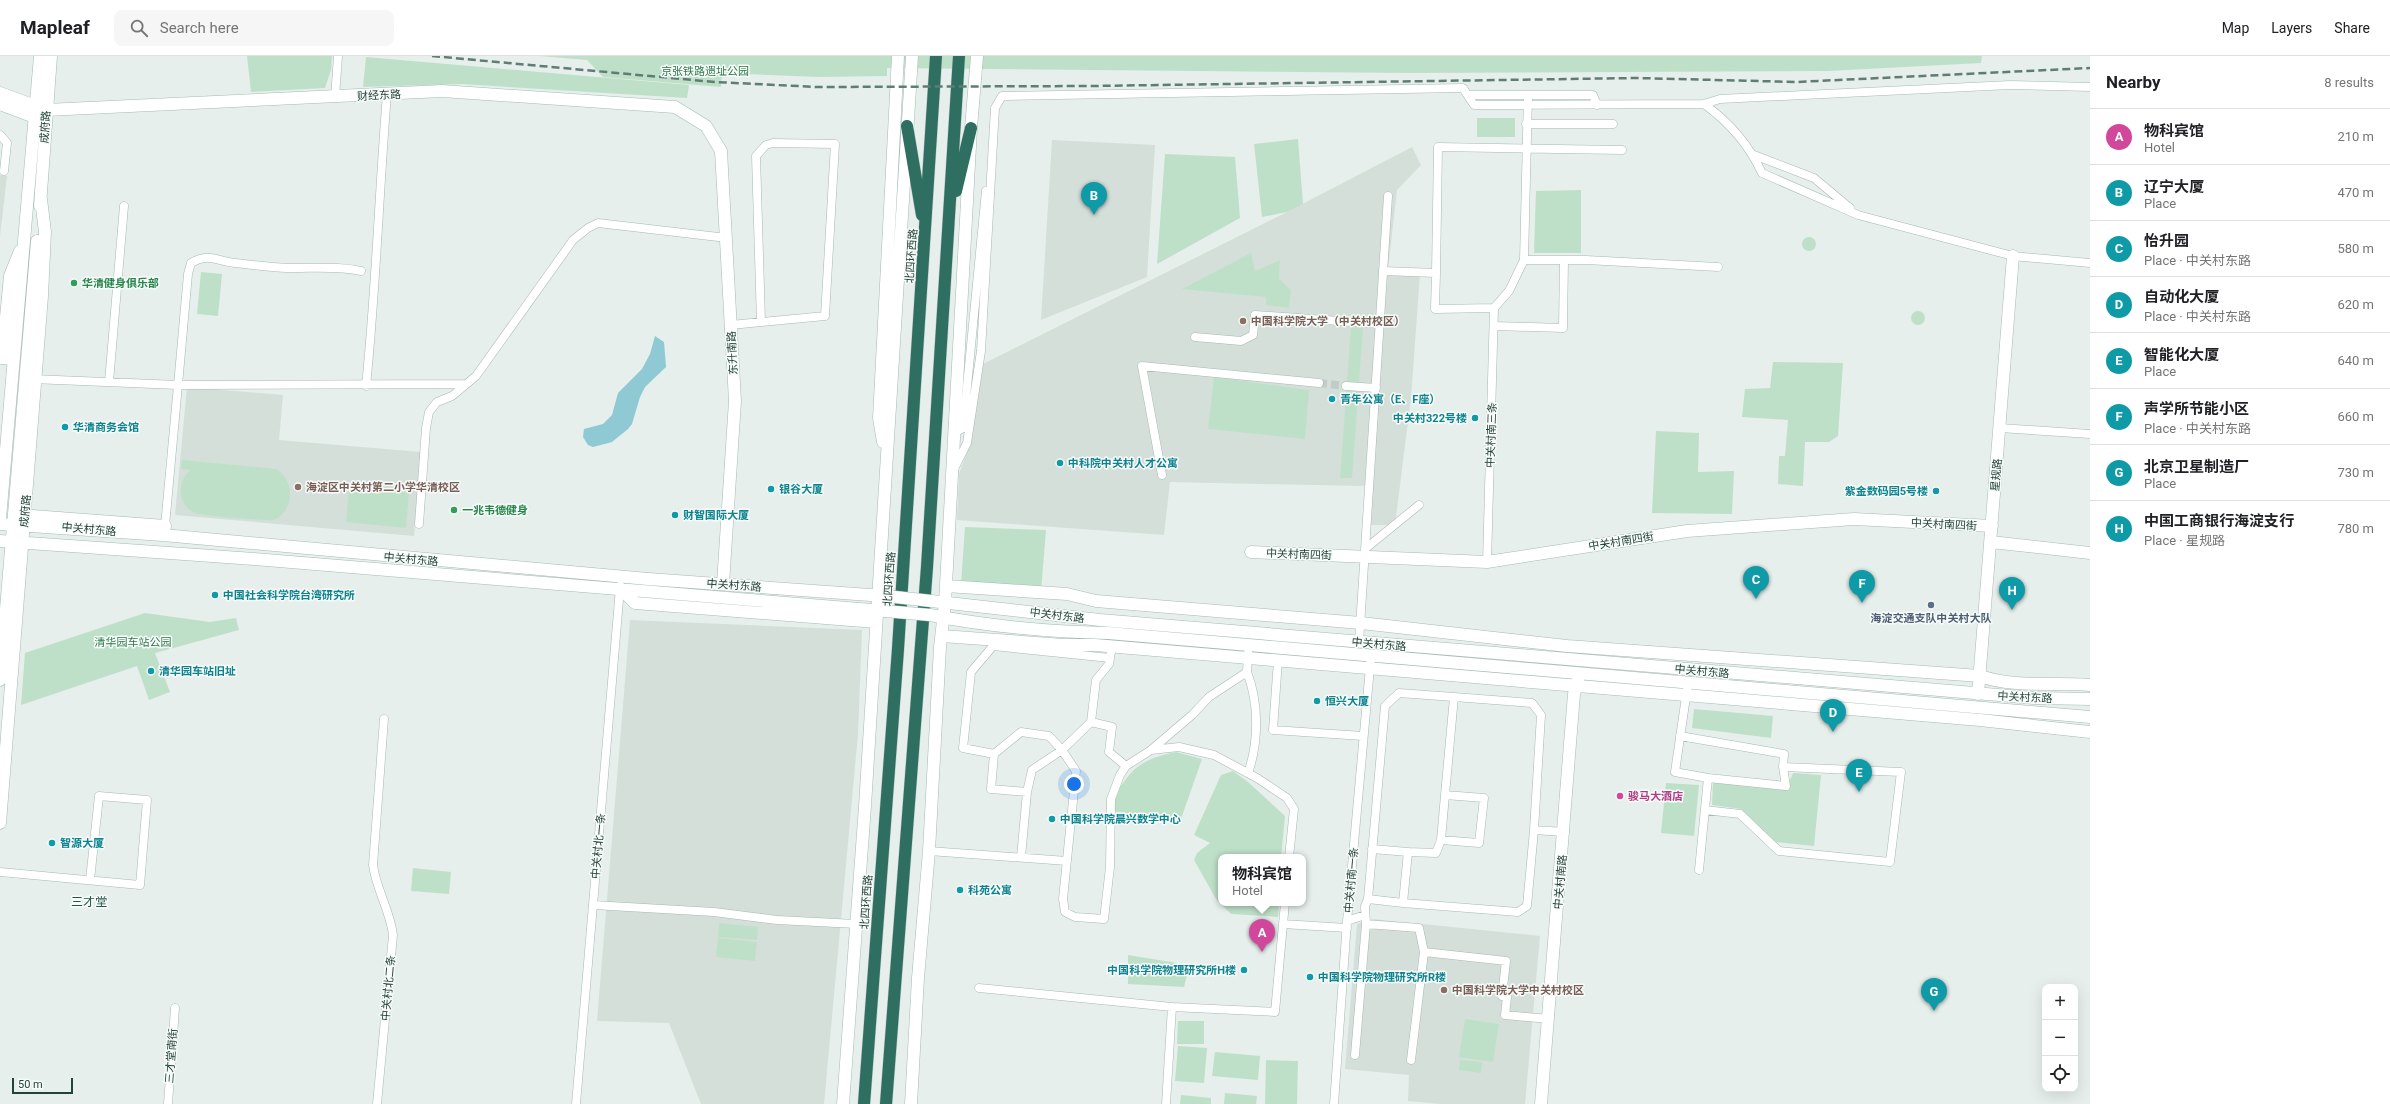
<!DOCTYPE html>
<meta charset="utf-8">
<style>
:root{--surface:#fff;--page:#f6f6f6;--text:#202124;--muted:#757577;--line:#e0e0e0;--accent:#1a73e8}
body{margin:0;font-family:Roboto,"Noto Sans SC",sans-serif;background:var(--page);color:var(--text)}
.controls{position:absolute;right:12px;bottom:12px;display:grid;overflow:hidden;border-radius:8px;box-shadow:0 4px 16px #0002}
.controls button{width:36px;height:36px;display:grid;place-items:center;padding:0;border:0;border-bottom:1px solid var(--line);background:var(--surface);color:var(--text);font:20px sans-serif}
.scale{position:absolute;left:12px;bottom:10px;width:61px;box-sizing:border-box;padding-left:4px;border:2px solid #24423a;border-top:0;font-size:11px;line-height:14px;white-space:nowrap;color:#24423a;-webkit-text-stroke:3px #f7fbf9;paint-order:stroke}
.you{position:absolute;left:1074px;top:728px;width:14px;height:14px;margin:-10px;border:3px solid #fff;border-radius:50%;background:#1a73e8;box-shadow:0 0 0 6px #1a73e833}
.badge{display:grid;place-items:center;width:26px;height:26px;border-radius:50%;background:var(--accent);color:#fff;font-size:13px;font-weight:700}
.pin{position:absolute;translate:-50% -33px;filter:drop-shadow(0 1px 2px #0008)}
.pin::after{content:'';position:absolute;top:21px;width:14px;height:12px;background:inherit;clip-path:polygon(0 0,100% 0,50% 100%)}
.popup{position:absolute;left:1218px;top:798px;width:88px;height:52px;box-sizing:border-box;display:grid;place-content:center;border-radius:8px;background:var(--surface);filter:drop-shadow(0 1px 3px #0005);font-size:13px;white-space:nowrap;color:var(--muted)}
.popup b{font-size:15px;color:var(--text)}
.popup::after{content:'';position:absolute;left:50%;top:100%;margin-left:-8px;border:8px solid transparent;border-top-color:var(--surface)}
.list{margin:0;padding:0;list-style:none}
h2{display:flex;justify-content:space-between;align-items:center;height:52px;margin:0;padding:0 16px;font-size:17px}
h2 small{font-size:13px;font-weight:400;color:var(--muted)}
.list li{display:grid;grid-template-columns:26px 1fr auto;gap:12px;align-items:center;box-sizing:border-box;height:56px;padding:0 16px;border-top:1px solid var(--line)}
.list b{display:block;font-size:15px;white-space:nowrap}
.list p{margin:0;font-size:13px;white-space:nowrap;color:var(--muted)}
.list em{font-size:13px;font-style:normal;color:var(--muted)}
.icon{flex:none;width:22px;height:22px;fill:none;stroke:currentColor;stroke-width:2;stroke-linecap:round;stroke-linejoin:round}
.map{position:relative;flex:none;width:2090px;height:1048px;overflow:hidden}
header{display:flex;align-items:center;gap:24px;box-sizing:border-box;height:56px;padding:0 20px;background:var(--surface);border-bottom:1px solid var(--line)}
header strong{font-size:19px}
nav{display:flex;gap:22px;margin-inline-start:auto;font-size:14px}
.search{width:280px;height:36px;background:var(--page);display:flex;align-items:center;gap:10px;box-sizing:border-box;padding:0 14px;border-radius:8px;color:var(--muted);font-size:15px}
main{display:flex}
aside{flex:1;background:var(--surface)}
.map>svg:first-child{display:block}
.built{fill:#d4dfda}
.green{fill:#bfe0c8}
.water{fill:#8ec9d4}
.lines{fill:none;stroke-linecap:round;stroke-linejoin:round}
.street-tunnel{stroke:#bfccc8;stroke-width:8;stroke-dasharray:8 4;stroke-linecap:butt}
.street-casing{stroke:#a8b8b2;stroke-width:9}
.secondary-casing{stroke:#a4bbb3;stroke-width:13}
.highway-casing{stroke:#c2cac8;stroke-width:13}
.street{stroke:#fff;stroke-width:8}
.secondary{stroke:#fff;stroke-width:12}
.highway{stroke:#2f6f62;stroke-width:12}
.rail{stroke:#5f7d75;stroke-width:2.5;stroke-dasharray:8 4;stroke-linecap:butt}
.secondary-bridge-casing{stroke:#a4bbb3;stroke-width:13;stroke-linecap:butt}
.secondary-bridge{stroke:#fff;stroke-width:12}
.leisure-dot{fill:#2e9e5b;stroke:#f7fbf9;stroke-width:1.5}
.education-dot{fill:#8d6e63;stroke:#f7fbf9;stroke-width:1.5}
.culture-dot{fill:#0f9aa8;stroke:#f7fbf9;stroke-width:1.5}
.service-dot{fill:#5c6f8a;stroke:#f7fbf9;stroke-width:1.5}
.hotel-dot{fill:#d1479c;stroke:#f7fbf9;stroke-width:1.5}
.labels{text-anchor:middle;stroke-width:3;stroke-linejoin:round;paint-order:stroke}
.park-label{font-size:11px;fill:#2d7a4b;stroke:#f7fbf9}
.street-label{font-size:11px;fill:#24423a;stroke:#f7fbf9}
.leisure-label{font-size:11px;font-weight:bold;fill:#27864d;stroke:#f7fbf9;text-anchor:start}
.education-label{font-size:11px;font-weight:bold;fill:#785e54;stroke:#f7fbf9;text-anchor:start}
.culture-label{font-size:11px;font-weight:bold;fill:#0d838f;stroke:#f7fbf9;text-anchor:start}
.service-label{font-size:11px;font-weight:bold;fill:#4e5e75;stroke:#f7fbf9}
.hotel-label{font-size:11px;font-weight:bold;fill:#b23c85;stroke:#f7fbf9;text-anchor:start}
.neighbourhood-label{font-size:12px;fill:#1f5548;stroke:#f7fbf9}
</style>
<header>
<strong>Mapleaf</strong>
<div class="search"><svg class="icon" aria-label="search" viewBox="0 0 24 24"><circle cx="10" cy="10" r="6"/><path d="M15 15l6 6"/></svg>Search here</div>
<nav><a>Map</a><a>Layers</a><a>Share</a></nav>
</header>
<main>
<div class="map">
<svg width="2090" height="1048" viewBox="0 0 2090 1048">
<rect width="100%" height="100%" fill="#e6efeb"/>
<path class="built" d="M1052 84 1155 89 1147 221 1041 264Z
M1412 91 1421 109 1397 134 1388 214 1420 218 1411 342 1395 469H1371L1373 428 1360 430 1170 426 1164 479 957 464 959 418 971 386 983 308 1287 156Z
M0 119 7 120 0 180Z
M187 331 283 339 279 384 421 396 414 480 175 459Z
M630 564 862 574 858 678 824 1048H701L669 967 597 965Z
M1373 863 1540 880 1525 1048H1440L1408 1045 1409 1019 1345 1013 1357 868Z"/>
<path class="green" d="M247 0H332L331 14 325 32 251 36Z
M540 0H1982L1981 7 1828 15 1412 17 887 12V20L819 21 722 17 721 31 603 21 587 4Z
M366 1 689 29 687 42 461 28 363 31Z
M1477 62H1515V81H1477Z
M1298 83 1303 148 1287 156 1262 161 1254 88Z
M1165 98 1235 101 1240 162 1157 208Z
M1581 134V197H1534L1536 135Z
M1802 188a7 7 0 1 1 14 0a7 7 0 1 1-14 0Z
M1251 197 1255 215 1280 204 1279 223 1291 234 1289 252 1266 249V241L1182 233Z
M201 216 222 218 218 260 197 258Z
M1911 262a7 7 0 1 1 14 0a7 7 0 1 1-14 0Z
M1351 271 1363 272 1352 422H1340Z
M1773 306 1843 307 1838 380 1829 386H1805L1803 430 1778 428 1779 400H1785L1788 364 1742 361 1745 333 1770 332Z
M1214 321 1309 334 1305 383 1208 373Z
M1656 375 1699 377 1698 416 1734 415 1732 458 1652 457Z
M182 404 277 413C285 419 291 429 290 439 290 449 284 460 274 464 269 465 201 460 195 457 177 449 177 426 190 414L181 413Z
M349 431 409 437 406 472 346 466Z
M965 471 1046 474 1041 535 961 528Z
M145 557 210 566 236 562 239 574 155 597 170 636 149 644 137 610 21 649 25 597Z
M1694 653 1773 660 1771 682 1692 672Z
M1176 696 1202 703 1181 763 1108 755V751C1130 716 1133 705 1176 696Z
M1233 715 1248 726 1285 760 1281 801H1221V847H1279L1278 861 1231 858 1216 843 1194 804 1197 797 1210 787 1194 779 1221 719Z
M1793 717 1821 719 1814 790 1776 786 1741 753 1712 749 1713 726 1786 734Z
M1666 727 1699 729 1694 780 1661 777Z
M413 812 451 816 449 838 411 835Z
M719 867 758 871 757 884 718 881Z
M718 882 757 886 755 905 716 901Z
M1128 899 1177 907 1179 918 1187 919 1184 931 1128 928Z
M1465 963 1499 968 1493 1006 1459 1001Z
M1178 965H1204V988H1177Z
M1178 990 1207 992 1204 1027 1175 1025Z
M1215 996 1260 1000 1258 1024 1212 1020Z
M1266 1004 1298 1005 1297 1048H1265Z
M1460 1004 1482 1006 1481 1017 1459 1014Z
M1225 1037 1257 1040 1256 1048H1224Z
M1181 1039 1211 1042V1048H1180Z"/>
<path class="water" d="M655 280 664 286 666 311 645 331 640 341 632 368 628 373 612 386 593 391 588 389 583 381 584 373 603 368 612 359 618 337 642 313 650 298Z"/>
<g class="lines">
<path class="street-tunnel" d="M1319 327 1346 330"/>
<g class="street-casing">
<path id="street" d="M1469 39H1593L1597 49
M335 41 338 0
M1704 48C1729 66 1749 89 1762 117L1858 159 2013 200 2090 207
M1526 68H1613
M0 79 7 87 4 115
M1754 99 1814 122 1850 152
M1524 204H1586L1718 211
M361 215C338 210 316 212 294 212 274 212 254 209 235 207 215 205 210 196 191 207L188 218 178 329 466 328
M1383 215 1436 217 1435 253 1494 252 1509 235 1524 204 1528 39
M1436 217 1438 91 1622 94
M731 269 825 260 835 88 773 87 766 89 756 100 761 266
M1494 270 1563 272 1564 204
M1195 281 1241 285 1253 279 1255 259 1380 268
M32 323 178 329 165 470
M109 326 124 150
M366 330C376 233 379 135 387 38
M1346 330 1376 332
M2000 372 2090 378
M954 377 963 372 986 135
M954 413 967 387 981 295 995 52 1002 40 1463 32 1474 49 1704 48 1720 43 2010 29 2090 31
M1162 419 1142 310 1319 327
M419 468 426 372 429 356 437 346 452 340 476 320 573 184 588 172 598 167 727 182
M1365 493 1419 449
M1487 506 1494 252
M1359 586 1388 140
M1112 590 1109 608 1096 624 1091 666 1062 694 1076 715 1063 843 1065 856 1075 861 1104 863 1110 811 1111 743 1120 719 1126 710 1151 694 1179 691 1214 699 1257 722 1287 742 1294 753 1289 801
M1278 604 1273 674 1363 680
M1247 616C1259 647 1259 686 1248 717
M1688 627 1675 716 1708 722 1699 814
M1091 666 1112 671 1109 696 1126 710
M1680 680 1784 698 1783 711 1901 716 1890 806 1779 795 1740 758 1705 754
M1151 694 1192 659 1209 641 1247 616 1248 597
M994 698 1021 676 1049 680 1062 694 1032 714 1027 736
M1708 722 1786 730 1783 711
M1441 784 1445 739
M1372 793 1408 796 1403 847 1368 843 1365 850 1366 868 1419 872 1424 896 1411 1004
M929 795 1067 805
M1408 796 1436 797 1441 784 1479 787 1484 742 1445 739 1454 641 1532 647 1541 659 1534 774
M1021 801 1027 736 991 733 994 698 963 692 971 616 993 590 1110 602
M0 816 140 829 147 744 99 740 90 824
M1368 843 1385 650 1399 637 1454 641
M1403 847 1518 856 1527 850 1534 774 1565 776
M593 849 714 856 777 864 856 868
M1347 865 1365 859
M1283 868 1285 847
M1424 896 1506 905 1502 940 1507 941 1505 959 1549 963
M979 932 1172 951
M1355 999 1366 868
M168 1048 175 952
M377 1048 393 879C390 854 376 833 373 809L384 663
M576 1048 620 532
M1166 1048 1172 951 1275 956 1283 868 1347 872
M1334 1048 1347 865 1371 600"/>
</g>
<g class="secondary-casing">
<path id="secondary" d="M0 37 46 54 442 35 675 51 706 70 721 95 735 345 723 528
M0 48 34 61
M40 150 51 0
M13 303 2 302 10 220 20 195
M883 386 879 362 898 0
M19 459 165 470 163 479
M0 463 40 0
M0 468 163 479 648 523 884 540
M0 485 254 503 884 555
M1991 486 2090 497
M1251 496 1487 506 1687 475 1854 463 1992 470
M946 530 1067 538 1096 545 1361 567 1567 590 1980 620C2015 632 2054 626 2090 629
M620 532 635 547 876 566
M931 545 1100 564 2035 642 2090 643
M930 559C988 570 1048 576 1108 577L2090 661
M942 580 1064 589H1095L1980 664 2090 676
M0 624 37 185
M1978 638 2013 200
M0 767 42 240 45 176 41 143
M843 1048 865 750 912 0
M911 1048 918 922 929 795 940 591 945 547 971 72 977 0
M1541 1048 1574 638 1578 623"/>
</g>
<g class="highway-casing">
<path id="highway" d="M907 70 922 159
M956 135 971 72
M864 1048 898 593 936 0
M886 1048 927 511 959 0"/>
</g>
<use href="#street" class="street"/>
<use href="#secondary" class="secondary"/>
<use href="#highway" class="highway"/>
<path class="rail" d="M432 0 715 26 817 31 1092 30 1637 22 1796 26 2090 12"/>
<g class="secondary-bridge-casing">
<path id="secondary-bridge" d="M886 540 931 545
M885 555 930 559"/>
</g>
<use href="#secondary-bridge" class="secondary-bridge"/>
</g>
<g class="leisure-dot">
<circle cx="74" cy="227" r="4"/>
<circle cx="454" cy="454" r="4"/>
</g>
<g class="education-dot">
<circle cx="1243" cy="265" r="4"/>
<circle cx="298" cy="431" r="4"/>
<circle cx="1444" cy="934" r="4"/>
</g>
<g class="culture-dot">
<circle cx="1332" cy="343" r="4"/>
<circle cx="1475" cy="362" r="4"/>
<circle cx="65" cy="371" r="4"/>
<circle cx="1060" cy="407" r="4"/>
<circle cx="771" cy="433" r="4"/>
<circle cx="1936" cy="435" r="4"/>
<circle cx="675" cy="459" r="4"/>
<circle cx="215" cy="539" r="4"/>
<circle cx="151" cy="615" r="4"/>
<circle cx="1317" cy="645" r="4"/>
<circle cx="1052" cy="763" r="4"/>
<circle cx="52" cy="787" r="4"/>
<circle cx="960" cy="834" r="4"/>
<circle cx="1244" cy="914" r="4"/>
<circle cx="1310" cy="921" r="4"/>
</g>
<circle class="service-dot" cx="1931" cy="549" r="4"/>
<circle class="hotel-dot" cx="1620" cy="740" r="4"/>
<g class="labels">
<g class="park-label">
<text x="705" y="19">京张铁路遗址公园</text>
<text x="133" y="590">清华园车站公园</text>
</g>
<g class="street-label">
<text transform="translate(379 39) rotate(-3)" y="4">财经东路</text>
<text transform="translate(45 71) rotate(-86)" y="4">成府路</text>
<text transform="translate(911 200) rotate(-86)" y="4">北四环西路</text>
<text transform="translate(732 297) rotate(-93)" y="4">东升南路</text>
<text transform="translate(1491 379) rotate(-88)" y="4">中关村南三条</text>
<text transform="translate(1996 419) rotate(-85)" y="4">星规路</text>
<text transform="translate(25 455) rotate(-85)" y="4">成府路</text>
<text transform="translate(1944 468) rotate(3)" y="4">中关村南四街</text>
<text transform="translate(89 473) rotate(5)" y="4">中关村东路</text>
<text transform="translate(1621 485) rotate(-9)" y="4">中关村南四街</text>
<text transform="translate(1299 498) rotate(2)" y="4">中关村南四街</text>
<text transform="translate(411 503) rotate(5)" y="4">中关村东路</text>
<text transform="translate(889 523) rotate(-86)" y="4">北四环西路</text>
<text transform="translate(734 529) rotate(4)" y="4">中关村东路</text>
<text transform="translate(1057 559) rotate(7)" y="4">中关村东路</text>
<text transform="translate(1379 588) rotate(5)" y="4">中关村东路</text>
<text transform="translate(1702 615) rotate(5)" y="4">中关村东路</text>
<text transform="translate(2025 641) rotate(3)" y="4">中关村东路</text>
<text transform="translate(598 790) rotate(-85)" y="4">中关村北一条</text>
<text transform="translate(1351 824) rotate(-85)" y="4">中关村南一条</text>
<text transform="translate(1560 826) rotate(-85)" y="4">中关村南路</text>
<text transform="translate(866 846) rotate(-86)" y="4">北四环西路</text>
<text transform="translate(388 932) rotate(-85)" y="4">中关村北二条</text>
<text transform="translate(171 1000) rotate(-86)" y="4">三才堂南街</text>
</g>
<g class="leisure-label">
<text x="82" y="231">华清健身俱乐部</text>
<text x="462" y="458">一兆韦德健身</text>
</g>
<g class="education-label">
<text x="1251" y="269">中国科学院大学（中关村校区）</text>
<text x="306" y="435">海淀区中关村第二小学华清校区</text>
<text x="1452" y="938">中国科学院大学中关村校区</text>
</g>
<g class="culture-label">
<text x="1340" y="347">青年公寓（E、F座）</text>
<text x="1467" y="366" text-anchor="end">中关村322号楼</text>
<text x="73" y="375">华清商务会馆</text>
<text x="1068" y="411">中科院中关村人才公寓</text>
<text x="779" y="437">银谷大厦</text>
<text x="1928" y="439" text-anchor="end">紫金数码园5号楼</text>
<text x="683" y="463">财智国际大厦</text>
<text x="223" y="543">中国社会科学院台湾研究所</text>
<text x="159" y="619">清华园车站旧址</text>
<text x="1325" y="649">恒兴大厦</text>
<text x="1060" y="767">中国科学院晨兴数学中心</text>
<text x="60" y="791">智源大厦</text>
<text x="968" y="838">科苑公寓</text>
<text x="1236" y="918" text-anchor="end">中国科学院物理研究所H楼</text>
<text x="1318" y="925">中国科学院物理研究所R楼</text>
</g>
<g class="service-label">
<text x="1931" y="566">海淀交通支队中关村大队</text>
</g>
<g class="hotel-label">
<text x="1628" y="744">骏马大酒店</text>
</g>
<g class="neighbourhood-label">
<text x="89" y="850">三才堂</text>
</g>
</g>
</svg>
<div class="controls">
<button>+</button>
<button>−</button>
<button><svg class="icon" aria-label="locate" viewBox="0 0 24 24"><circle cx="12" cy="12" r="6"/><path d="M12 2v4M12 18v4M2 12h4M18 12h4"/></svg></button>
</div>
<div class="scale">50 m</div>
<div class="you"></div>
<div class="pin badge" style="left:1262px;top:896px;background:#d1479c">A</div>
<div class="popup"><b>物科宾馆</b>Hotel</div>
<div class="pin badge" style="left:1094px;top:159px;background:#0f9aa8">B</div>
<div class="pin badge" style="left:1756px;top:543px;background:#0f9aa8">C</div>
<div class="pin badge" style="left:1833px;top:676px;background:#0f9aa8">D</div>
<div class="pin badge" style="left:1859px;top:736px;background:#0f9aa8">E</div>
<div class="pin badge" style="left:1862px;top:547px;background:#0f9aa8">F</div>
<div class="pin badge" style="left:1934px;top:955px;background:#0f9aa8">G</div>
<div class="pin badge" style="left:2012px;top:554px;background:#0f9aa8">H</div>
</div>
<aside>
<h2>Nearby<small>8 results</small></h2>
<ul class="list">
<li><span class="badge" style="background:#d1479c">A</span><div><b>物科宾馆</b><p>Hotel</p></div><em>210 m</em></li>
<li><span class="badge" style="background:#0f9aa8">B</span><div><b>辽宁大厦</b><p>Place</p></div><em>470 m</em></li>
<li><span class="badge" style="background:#0f9aa8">C</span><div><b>怡升园</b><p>Place · 中关村东路</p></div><em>580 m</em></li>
<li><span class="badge" style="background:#0f9aa8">D</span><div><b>自动化大厦</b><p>Place · 中关村东路</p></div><em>620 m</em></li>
<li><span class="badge" style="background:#0f9aa8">E</span><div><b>智能化大厦</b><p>Place</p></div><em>640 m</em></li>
<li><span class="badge" style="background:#0f9aa8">F</span><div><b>声学所节能小区</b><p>Place · 中关村东路</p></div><em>660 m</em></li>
<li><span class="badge" style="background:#0f9aa8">G</span><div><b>北京卫星制造厂</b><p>Place</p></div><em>730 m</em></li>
<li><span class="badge" style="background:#0f9aa8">H</span><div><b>中国工商银行海淀支行</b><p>Place · 星规路</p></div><em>780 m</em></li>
</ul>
</aside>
</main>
